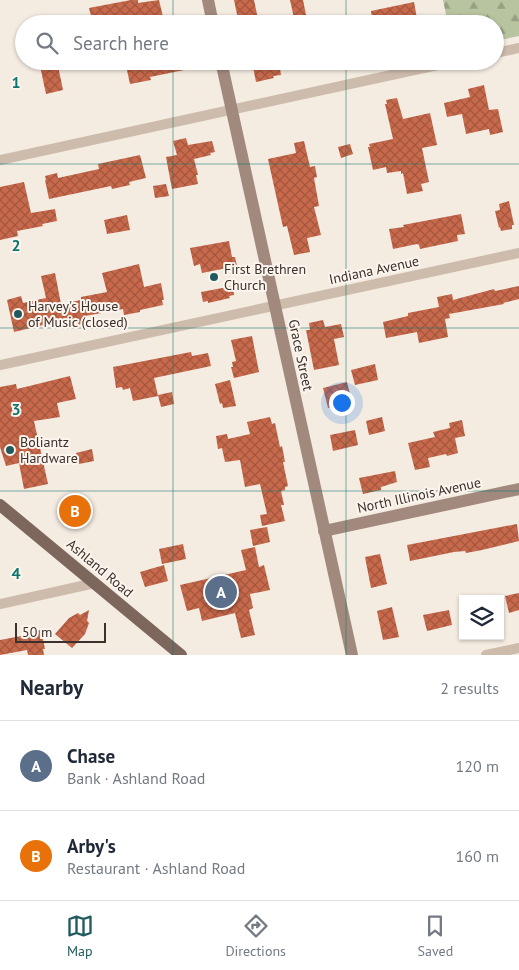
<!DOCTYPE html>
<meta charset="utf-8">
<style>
:root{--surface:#fff;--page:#f6f6f7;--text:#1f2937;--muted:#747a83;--line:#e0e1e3;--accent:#1f5a5e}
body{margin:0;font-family:"PT Sans",sans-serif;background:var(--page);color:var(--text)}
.controls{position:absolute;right:15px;bottom:15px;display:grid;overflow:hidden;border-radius:0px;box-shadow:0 1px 4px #0004}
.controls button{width:45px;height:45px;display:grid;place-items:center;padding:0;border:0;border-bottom:1px solid var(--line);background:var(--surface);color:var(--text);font:25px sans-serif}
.scale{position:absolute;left:15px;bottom:12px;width:91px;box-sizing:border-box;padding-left:5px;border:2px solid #3b302b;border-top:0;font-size:14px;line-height:18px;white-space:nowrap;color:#3b302b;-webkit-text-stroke:4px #fbf5ee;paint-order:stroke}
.you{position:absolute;left:341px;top:402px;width:18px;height:18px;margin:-12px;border:4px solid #fff;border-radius:50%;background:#1a73e8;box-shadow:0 0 0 8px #1a73e833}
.badge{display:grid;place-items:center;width:32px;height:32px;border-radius:50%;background:var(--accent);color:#fff;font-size:16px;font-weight:700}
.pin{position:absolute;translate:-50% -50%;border:2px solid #fff;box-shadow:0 1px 5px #0006}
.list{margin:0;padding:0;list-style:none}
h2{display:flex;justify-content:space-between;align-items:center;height:65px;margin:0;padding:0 20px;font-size:21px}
h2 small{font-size:16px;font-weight:400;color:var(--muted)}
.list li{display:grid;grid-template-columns:32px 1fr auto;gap:15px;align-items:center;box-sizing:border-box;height:90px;padding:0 20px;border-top:1px solid var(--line)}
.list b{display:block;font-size:19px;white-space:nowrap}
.list p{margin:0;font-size:16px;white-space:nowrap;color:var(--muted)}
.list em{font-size:16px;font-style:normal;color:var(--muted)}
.icon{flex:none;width:28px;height:28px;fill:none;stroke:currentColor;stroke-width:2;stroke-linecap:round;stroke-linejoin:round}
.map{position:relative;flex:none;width:519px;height:655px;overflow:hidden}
.search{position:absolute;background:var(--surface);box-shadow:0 1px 4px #0004;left:15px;right:15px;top:15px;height:55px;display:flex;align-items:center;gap:12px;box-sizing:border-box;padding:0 18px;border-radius:28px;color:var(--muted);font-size:19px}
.sheet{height:245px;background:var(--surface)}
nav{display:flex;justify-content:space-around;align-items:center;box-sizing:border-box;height:70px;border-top:1px solid var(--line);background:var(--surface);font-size:14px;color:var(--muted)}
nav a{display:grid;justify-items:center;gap:2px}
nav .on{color:var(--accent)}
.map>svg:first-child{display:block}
.forest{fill:url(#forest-firs)}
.building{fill:url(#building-cross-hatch)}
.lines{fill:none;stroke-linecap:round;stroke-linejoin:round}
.street{stroke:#cdbbac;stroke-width:10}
.secondary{stroke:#a18a7d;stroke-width:12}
.primary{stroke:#7d675c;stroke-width:12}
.grid{fill:none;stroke:#0f766e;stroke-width:1;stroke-opacity:0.55}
.poi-dot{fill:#1f5a5e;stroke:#fbf5ee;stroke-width:2}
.labels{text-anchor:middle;stroke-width:4;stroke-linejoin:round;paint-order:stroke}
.poi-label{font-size:14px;fill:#3b302b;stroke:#fbf5ee;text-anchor:start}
.street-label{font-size:14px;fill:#3b302b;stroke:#fbf5ee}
.grid-label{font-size:16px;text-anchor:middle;font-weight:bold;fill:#0f766e;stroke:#fbf5ee;stroke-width:4;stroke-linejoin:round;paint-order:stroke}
</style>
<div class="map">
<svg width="519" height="655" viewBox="0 0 519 655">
<defs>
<pattern id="forest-firs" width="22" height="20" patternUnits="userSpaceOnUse" patternTransform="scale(1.25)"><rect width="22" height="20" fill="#b8c4a0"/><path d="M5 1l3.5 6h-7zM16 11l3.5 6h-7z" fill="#97a083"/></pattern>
<pattern id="building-cross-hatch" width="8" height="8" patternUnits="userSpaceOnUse" patternTransform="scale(1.25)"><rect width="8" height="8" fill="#c8694b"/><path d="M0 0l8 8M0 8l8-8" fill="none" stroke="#a4573f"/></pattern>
</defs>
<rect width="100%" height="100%" fill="#f4ebe1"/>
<path class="forest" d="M443 0H519V36L495 41V24H448Z"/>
<path class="building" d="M131 0H138V3L159 0 164 21 153 24H135L134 20 118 24H93L89 8Z
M234 0H254L259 24H239Z
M290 0H303L306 15 294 18Z
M414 2 418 24H373L371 11Z
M39 61H57L63 90 46 94Z
M125 61H182L184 70 150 77 151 80 130 84Z
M279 62 281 75 273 76 274 78 256 82 253 67Z
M484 85 489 110 498 109 503 132 490 135 489 129 466 134 462 114 447 117 444 103 470 97 468 89Z
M397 98 403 119 430 113 437 145 422 148 429 182 421 184 423 191 407 194 403 173 401 174V171L387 173 386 167 373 170 368 147H370L369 144 393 139 385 104H387L386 100Z
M186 138 188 145 212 141 215 152 210 153 211 155 194 159 198 175H196L198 184 172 189 166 157 177 155 173 141Z
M304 141 310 167 315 166 317 177 314 178 319 206 314 207 321 235 307 238 310 252 294 255 287 226 283 227 268 159 296 153 294 143Z
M350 144 353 154 341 158 338 147Z
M140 155 146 178 129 182 130 185 112 189 111 186 49 199 45 180H46L45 176 57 173 58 178 99 169 98 164Z
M24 182 31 213 55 209 57 221 42 224 43 226 17 231 18 236 0 240V187Z
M166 184 169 196 155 198 153 186Z
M509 201 514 225H512V229L501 231 500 227 499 228 495 211 500 210 499 204Z
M461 214 465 234 457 235 458 241 420 249 419 245 417 244 393 249 389 229 404 227 403 225Z
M127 215 130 230 107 234 104 220Z
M229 241 232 257H235L237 266 202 273 200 264 194 266 190 248Z
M139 264 144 287 161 283 164 300H162L163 305 140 310V312L124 315 123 309 85 316 87 323 77 325V321L68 322V319L14 332 7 300 21 296 23 303 46 298 41 276 55 273 61 304 81 300V297L107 292 102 273Z
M233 286 234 295 229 296 230 298 208 303V301L203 302 201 292Z
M519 286V299L503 303 504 304 449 314 450 318 445 319 448 337 419 343 417 332 386 338 383 322 408 316V313L439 307 437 297 452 294 453 300 494 289 495 291Z
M323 320 325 327 341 324 344 337 334 339 339 365 314 370 306 330H310L309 323Z
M252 336 259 372 234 378 231 367H233L232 362 236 361 231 340Z
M191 352 192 356 208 353 211 366 154 378 158 396 133 401 130 388 123 390 122 387 116 388 113 367Z
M375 364 378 380 355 385 351 370Z
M70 376 76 399 57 403 60 417 34 421 48 484 24 489 19 463 6 466 0 447V387L16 384 17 389Z
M230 380 236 406 223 408 222 403 220 404 215 384Z
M347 382 352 402 328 408 323 388Z
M172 392 174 404 161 407 158 395Z
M270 417 272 424 275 423 280 447 282 446 285 462H283L288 486 285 487V490L281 491 284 505H281L285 521 262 526 260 515 267 514 260 484 245 487 240 460 225 462 222 448 218 449 216 436 227 434 228 439 250 434 247 422Z
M382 417 385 431 369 435 366 421Z
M462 420 465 436 455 438 458 453 447 456 446 454 428 458 430 467 415 470 408 443 435 437 433 432 450 428 449 423Z
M355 430 358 445 333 451 330 435Z
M92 449 94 461 79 464 76 453Z
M395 471 397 482 381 487V490L363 494 359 478Z
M517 524 519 541 482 550 466 553 465 551 454 552 410 561 407 545Z
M267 527 270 542 253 546 250 530Z
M183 544 186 559 162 564 159 549Z
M255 547 259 567 264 565 270 590 250 594 253 608 249 610 255 635 241 638 235 613 202 621 199 608 187 611 180 585 246 570 241 550Z
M380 554 387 584 371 588 365 557Z
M164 565 168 581 145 587 140 572Z
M519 593V610L509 613 505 596Z
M392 607 399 637 383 640 377 611Z
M89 610 87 621 89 623 85 634 72 648 55 634 69 618 78 613 80 615Z
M449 610 452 625 427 631 423 615Z
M41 630 45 649H43L44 655H28L27 650 0 655V640L32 634V632Z"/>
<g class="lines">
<path class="street" d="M495 53 519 48
M0 160 456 61
M0 365 519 253
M0 604 95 583
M486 655 519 648"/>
<path class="secondary" d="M208 0 213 24
M221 61 352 655
M324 531 519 489"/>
<path class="primary" d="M0 505 181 655"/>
</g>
<path class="grid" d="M173 0V24M346 0V24M173 61V655M346 61V655M0 164H519M0 328H519M0 491H519"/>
<g class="poi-dot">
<circle cx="214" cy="277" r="5"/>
<circle cx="18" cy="314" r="5"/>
<circle cx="10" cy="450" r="5"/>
</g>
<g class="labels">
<g class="poi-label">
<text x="224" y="274">First Brethren<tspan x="224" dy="16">Church</tspan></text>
<text x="28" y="311">Harvey's House<tspan x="28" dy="16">of Music (closed)</tspan></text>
<text x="20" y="447">Boliantz<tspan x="20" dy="16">Hardware</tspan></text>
</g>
<g class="street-label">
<text transform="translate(374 270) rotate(-12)" y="5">Indiana Avenue</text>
<text transform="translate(301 355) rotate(78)" y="5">Grace Street</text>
<text transform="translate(419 495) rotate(-12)" y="5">North Illinois Avenue</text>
<text transform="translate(100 568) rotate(40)" y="5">Ashland Road</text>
</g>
</g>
<g class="grid-label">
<text x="16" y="88">1</text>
<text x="16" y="251">2</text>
<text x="16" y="415">3</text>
<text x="16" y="579">4</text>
</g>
</svg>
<div class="controls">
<button><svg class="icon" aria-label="layers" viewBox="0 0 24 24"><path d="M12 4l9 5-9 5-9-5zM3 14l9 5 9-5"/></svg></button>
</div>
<div class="scale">50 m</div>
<div class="you"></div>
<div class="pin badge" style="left:221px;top:592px;background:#5c6f8a">A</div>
<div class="pin badge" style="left:75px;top:511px;background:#e8710a">B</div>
<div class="search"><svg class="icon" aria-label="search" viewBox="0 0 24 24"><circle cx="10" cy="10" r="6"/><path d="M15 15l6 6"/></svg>Search here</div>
</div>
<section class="sheet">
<h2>Nearby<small>2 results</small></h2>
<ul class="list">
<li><span class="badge" style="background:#5c6f8a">A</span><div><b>Chase</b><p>Bank · Ashland Road</p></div><em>120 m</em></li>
<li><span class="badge" style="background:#e8710a">B</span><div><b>Arby's</b><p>Restaurant · Ashland Road</p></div><em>160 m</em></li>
</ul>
</section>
<nav>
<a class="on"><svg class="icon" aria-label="map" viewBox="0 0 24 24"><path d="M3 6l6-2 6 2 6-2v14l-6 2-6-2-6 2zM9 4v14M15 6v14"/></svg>Map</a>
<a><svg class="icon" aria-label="directions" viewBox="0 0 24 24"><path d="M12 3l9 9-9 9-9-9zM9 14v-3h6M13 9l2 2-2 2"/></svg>Directions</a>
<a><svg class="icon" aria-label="saved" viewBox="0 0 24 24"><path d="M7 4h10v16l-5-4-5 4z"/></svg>Saved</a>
</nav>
